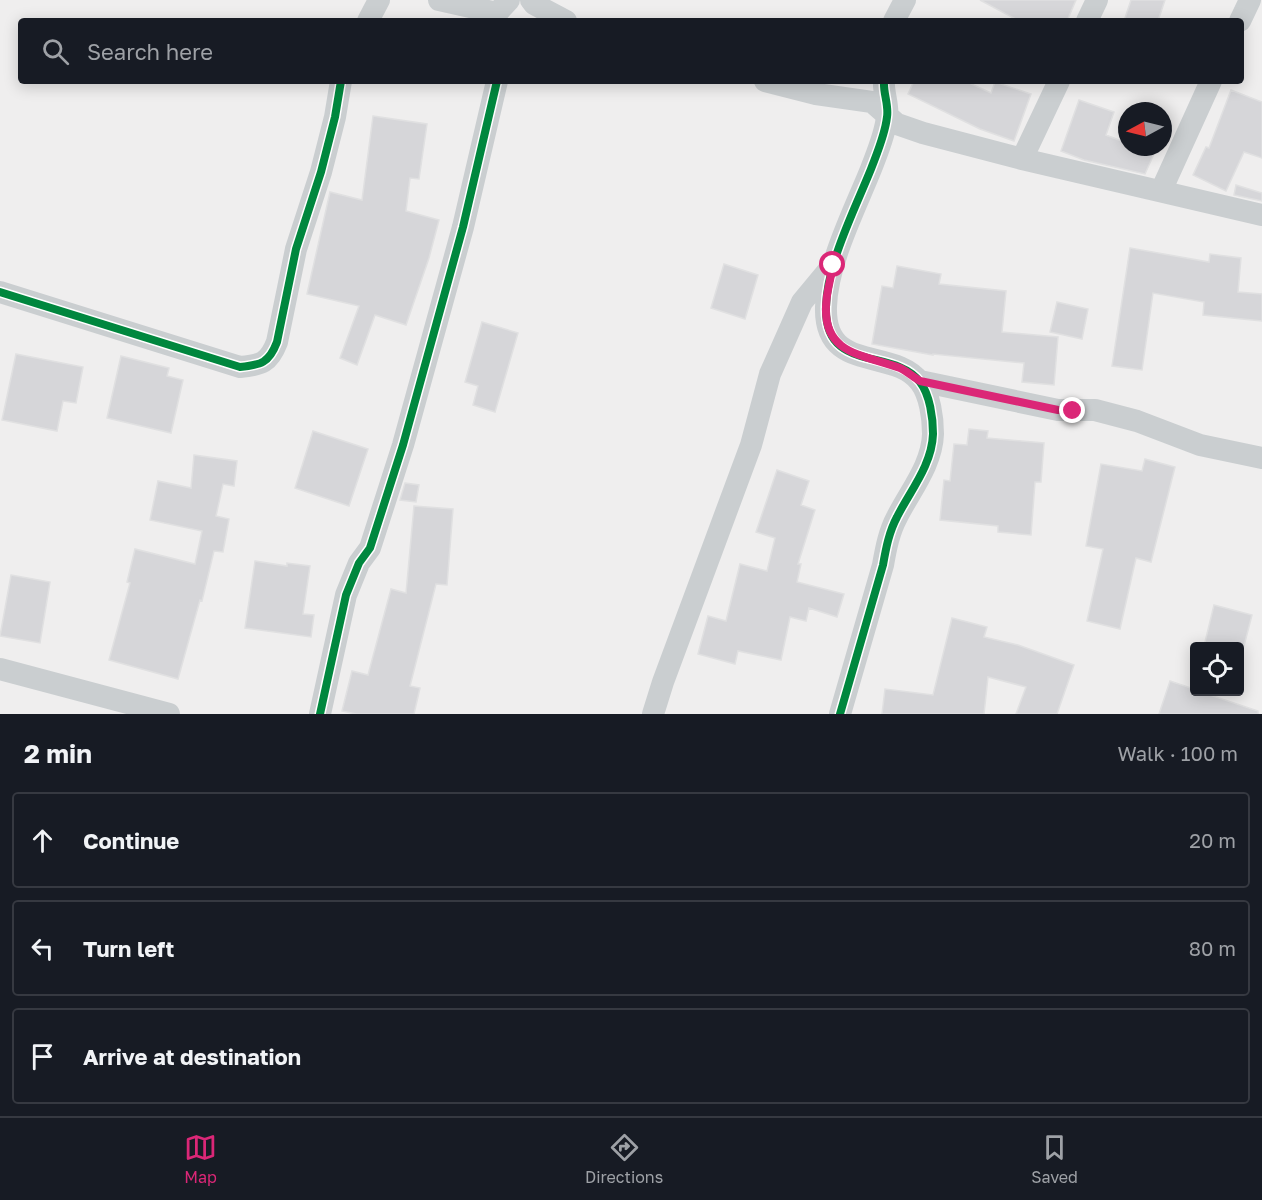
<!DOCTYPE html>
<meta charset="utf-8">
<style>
:root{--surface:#171b24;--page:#242831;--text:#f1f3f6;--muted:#9ea1a6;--line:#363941;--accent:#db2777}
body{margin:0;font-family:"Golos Text",sans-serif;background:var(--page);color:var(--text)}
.controls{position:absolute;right:18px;bottom:18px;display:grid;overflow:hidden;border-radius:6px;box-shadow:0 3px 15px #0003}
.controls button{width:54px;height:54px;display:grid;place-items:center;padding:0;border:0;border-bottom:2px solid var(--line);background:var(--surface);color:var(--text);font:30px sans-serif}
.compass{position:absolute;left:1118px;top:102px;width:54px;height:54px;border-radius:50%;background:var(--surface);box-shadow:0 3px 15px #0003;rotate:263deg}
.stop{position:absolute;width:18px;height:18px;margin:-14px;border:4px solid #db2777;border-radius:50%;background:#fff}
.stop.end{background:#db2777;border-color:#fff;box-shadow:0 2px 6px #0008}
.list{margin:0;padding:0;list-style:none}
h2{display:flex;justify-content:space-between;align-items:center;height:78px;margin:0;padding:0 24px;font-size:26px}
h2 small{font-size:20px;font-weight:400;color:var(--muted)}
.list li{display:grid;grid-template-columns:39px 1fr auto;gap:18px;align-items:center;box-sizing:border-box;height:96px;margin:0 12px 12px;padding:0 12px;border:2px solid var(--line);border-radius:6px}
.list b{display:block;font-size:22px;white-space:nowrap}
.list em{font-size:20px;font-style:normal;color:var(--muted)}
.icon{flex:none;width:33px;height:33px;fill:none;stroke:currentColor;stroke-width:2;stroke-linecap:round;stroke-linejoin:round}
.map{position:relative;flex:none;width:1262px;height:714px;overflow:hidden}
.search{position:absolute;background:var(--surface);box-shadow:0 3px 15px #0003;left:18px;right:18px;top:18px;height:66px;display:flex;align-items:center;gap:15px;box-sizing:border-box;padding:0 21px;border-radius:6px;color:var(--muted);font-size:22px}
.sheet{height:402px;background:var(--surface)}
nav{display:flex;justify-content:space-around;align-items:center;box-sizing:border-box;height:84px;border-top:2px solid var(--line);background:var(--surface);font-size:16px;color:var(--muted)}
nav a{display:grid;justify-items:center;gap:3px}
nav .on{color:var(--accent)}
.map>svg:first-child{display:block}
.building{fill:#d6d6d9;stroke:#e0e0e1;stroke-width:1.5}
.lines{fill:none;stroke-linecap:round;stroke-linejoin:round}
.minor{stroke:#caced0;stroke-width:22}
.cycleway-casing{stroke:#fff;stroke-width:11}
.cycleway{stroke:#00873e;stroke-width:8}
.route{stroke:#db2777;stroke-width:8}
</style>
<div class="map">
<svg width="1262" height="714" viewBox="0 0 1262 714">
<rect width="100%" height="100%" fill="#efeeee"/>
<path class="building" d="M980 0H1076L1067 21H1019Z
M1131 0H1165L1158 21H1124Z
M914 81H965L991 93 995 82 1031 94 1014 141 980 129 908 94Z
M1231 90 1262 102V158L1244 152 1226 191 1193 175 1206 147 1209 148Z
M1079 100 1114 112 1106 135 1127 143V147H1137L1154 154 1145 174 1084 160 1061 151Z
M373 116 427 124 419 179 410 178 406 211 439 220 429 258 406 325 375 315 357 365 340 358 359 306 307 294 330 192 362 200Z
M1236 185 1262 193V201L1234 195Z
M1130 248 1209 262 1210 254 1241 258 1238 292 1262 294V321L1203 315 1204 302 1153 293 1142 370 1112 366Z
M724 264 758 275 745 319 711 308Z
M897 266 941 274 939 284 1006 291 1002 332 1058 337 1054 385 1022 382 1024 363 933 354V355L872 344 882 286 893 288Z
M1057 302 1088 309 1082 339 1050 332Z
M482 322 518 333 495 412 473 405 478 386 465 382Z
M16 354 83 367 76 403 63 401 57 431 2 420Z
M121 356 169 368 167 376 183 380 171 433 107 418Z
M969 429 988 431 987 438 1044 443 1041 482H1035L1031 535 998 532V526L940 520 944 480 950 481 954 444 967 445Z
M313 431 368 449 349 506 295 488Z
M194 455 237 461 234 486 223 484 216 516 229 519 223 552 214 551 202 601 200 600 178 679 109 660 130 583 127 582 135 549 195 564 202 531 150 520 158 481 191 488Z
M1145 459 1175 467 1151 562 1136 558 1120 629 1087 621 1103 549 1086 546 1101 464 1142 471Z
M777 470 809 481 801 505 815 510 798 564H801L797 582 844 594 837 617 809 608 806 621 790 617 781 660 738 651 735 664 698 654 708 616 726 621 740 564 767 571 775 538 756 532Z
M405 483 419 485 416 502 400 500Z
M414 506 453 509 447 585 436 584 410 686 420 688 414 714H356L342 711 352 671 368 675 391 589 406 593Z
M255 561 287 566V563L310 566 303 614 314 615 311 637 245 628Z
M11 575 50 582 40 643 0 636Z
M1214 605 1252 615 1244 646H1204Z
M952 618 987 627 984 637 1018 645 1074 665 1057 714H1016L1026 687 988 677 984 714H882L885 689 933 695Z
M1170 681 1194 689V692H1201L1258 711V714H1159Z"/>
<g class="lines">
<path class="minor" d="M439 0 497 13 509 0
M531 0 534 4 566 21
M368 21 379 0
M894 21 905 0
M1087 21 1097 0
M1240 21 1250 0
M765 81 816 94 872 102 897 124 923 133 1022 159 1262 215
M1022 159 1059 81
M1161 191 1211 81
M0 292 240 367C261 365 269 363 277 342L296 249 321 172 335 117 341 81
M920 381 1058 410H1095L1137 421 1200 445 1262 458
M0 669 169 714
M320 714 346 595 359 563 370 548 403 445 463 227 497 81
M653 714 663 682 751 445 770 374 802 302 831 267
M840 714 883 565C886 548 889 532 897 517 910 491 932 465 933 434 933 418 930 395 920 382 894 347 824 374 826 307 827 263 855 209 871 169 877 153 885 135 887 117 889 105 883 93 884 81"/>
<g class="cycleway-casing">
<path id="cycleway" d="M0 292 240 367C261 365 269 363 277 342L296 249 321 172 335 117 341 81
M320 714 346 595 359 563 370 548 403 445 463 227 497 81
M840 714 883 565C886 548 889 532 897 517 910 491 932 465 933 434 933 418 930 395 920 382 894 347 824 374 826 307 827 263 855 209 871 169 877 153 885 135 887 117 889 105 883 93 884 81"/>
</g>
<use href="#cycleway" class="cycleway"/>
</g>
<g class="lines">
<path class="route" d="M833 265C831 278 826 293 826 307 824 355 865 355 900 368 907 371 913 377 920 381L1058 410 1073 411"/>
</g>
</svg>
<div class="controls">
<button><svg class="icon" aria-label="locate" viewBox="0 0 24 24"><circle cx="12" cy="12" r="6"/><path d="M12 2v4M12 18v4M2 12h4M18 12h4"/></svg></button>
</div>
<svg class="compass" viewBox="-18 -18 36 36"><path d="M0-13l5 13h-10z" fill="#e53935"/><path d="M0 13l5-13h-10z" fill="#9ea1a6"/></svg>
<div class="stop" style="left:833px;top:265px"></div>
<div class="stop end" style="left:1073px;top:411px"></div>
<div class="search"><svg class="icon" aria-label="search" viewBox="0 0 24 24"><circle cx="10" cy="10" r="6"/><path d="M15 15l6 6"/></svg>Search here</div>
</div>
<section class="sheet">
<h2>2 min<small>Walk · 100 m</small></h2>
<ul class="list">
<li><svg class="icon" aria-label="ahead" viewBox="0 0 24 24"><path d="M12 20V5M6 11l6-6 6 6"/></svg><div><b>Continue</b></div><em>20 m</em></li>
<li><svg class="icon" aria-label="left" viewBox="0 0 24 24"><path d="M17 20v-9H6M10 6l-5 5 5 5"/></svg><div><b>Turn left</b></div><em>80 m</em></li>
<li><svg class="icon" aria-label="arrive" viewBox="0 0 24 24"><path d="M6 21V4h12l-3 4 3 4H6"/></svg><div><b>Arrive at destination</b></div></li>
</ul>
</section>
<nav>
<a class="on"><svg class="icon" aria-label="map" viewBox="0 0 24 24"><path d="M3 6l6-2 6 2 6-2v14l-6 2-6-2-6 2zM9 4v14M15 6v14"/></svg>Map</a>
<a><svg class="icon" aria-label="directions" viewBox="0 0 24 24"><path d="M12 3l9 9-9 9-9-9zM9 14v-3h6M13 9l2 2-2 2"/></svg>Directions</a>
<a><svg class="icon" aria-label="saved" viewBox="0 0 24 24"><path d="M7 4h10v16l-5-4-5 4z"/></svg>Saved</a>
</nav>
